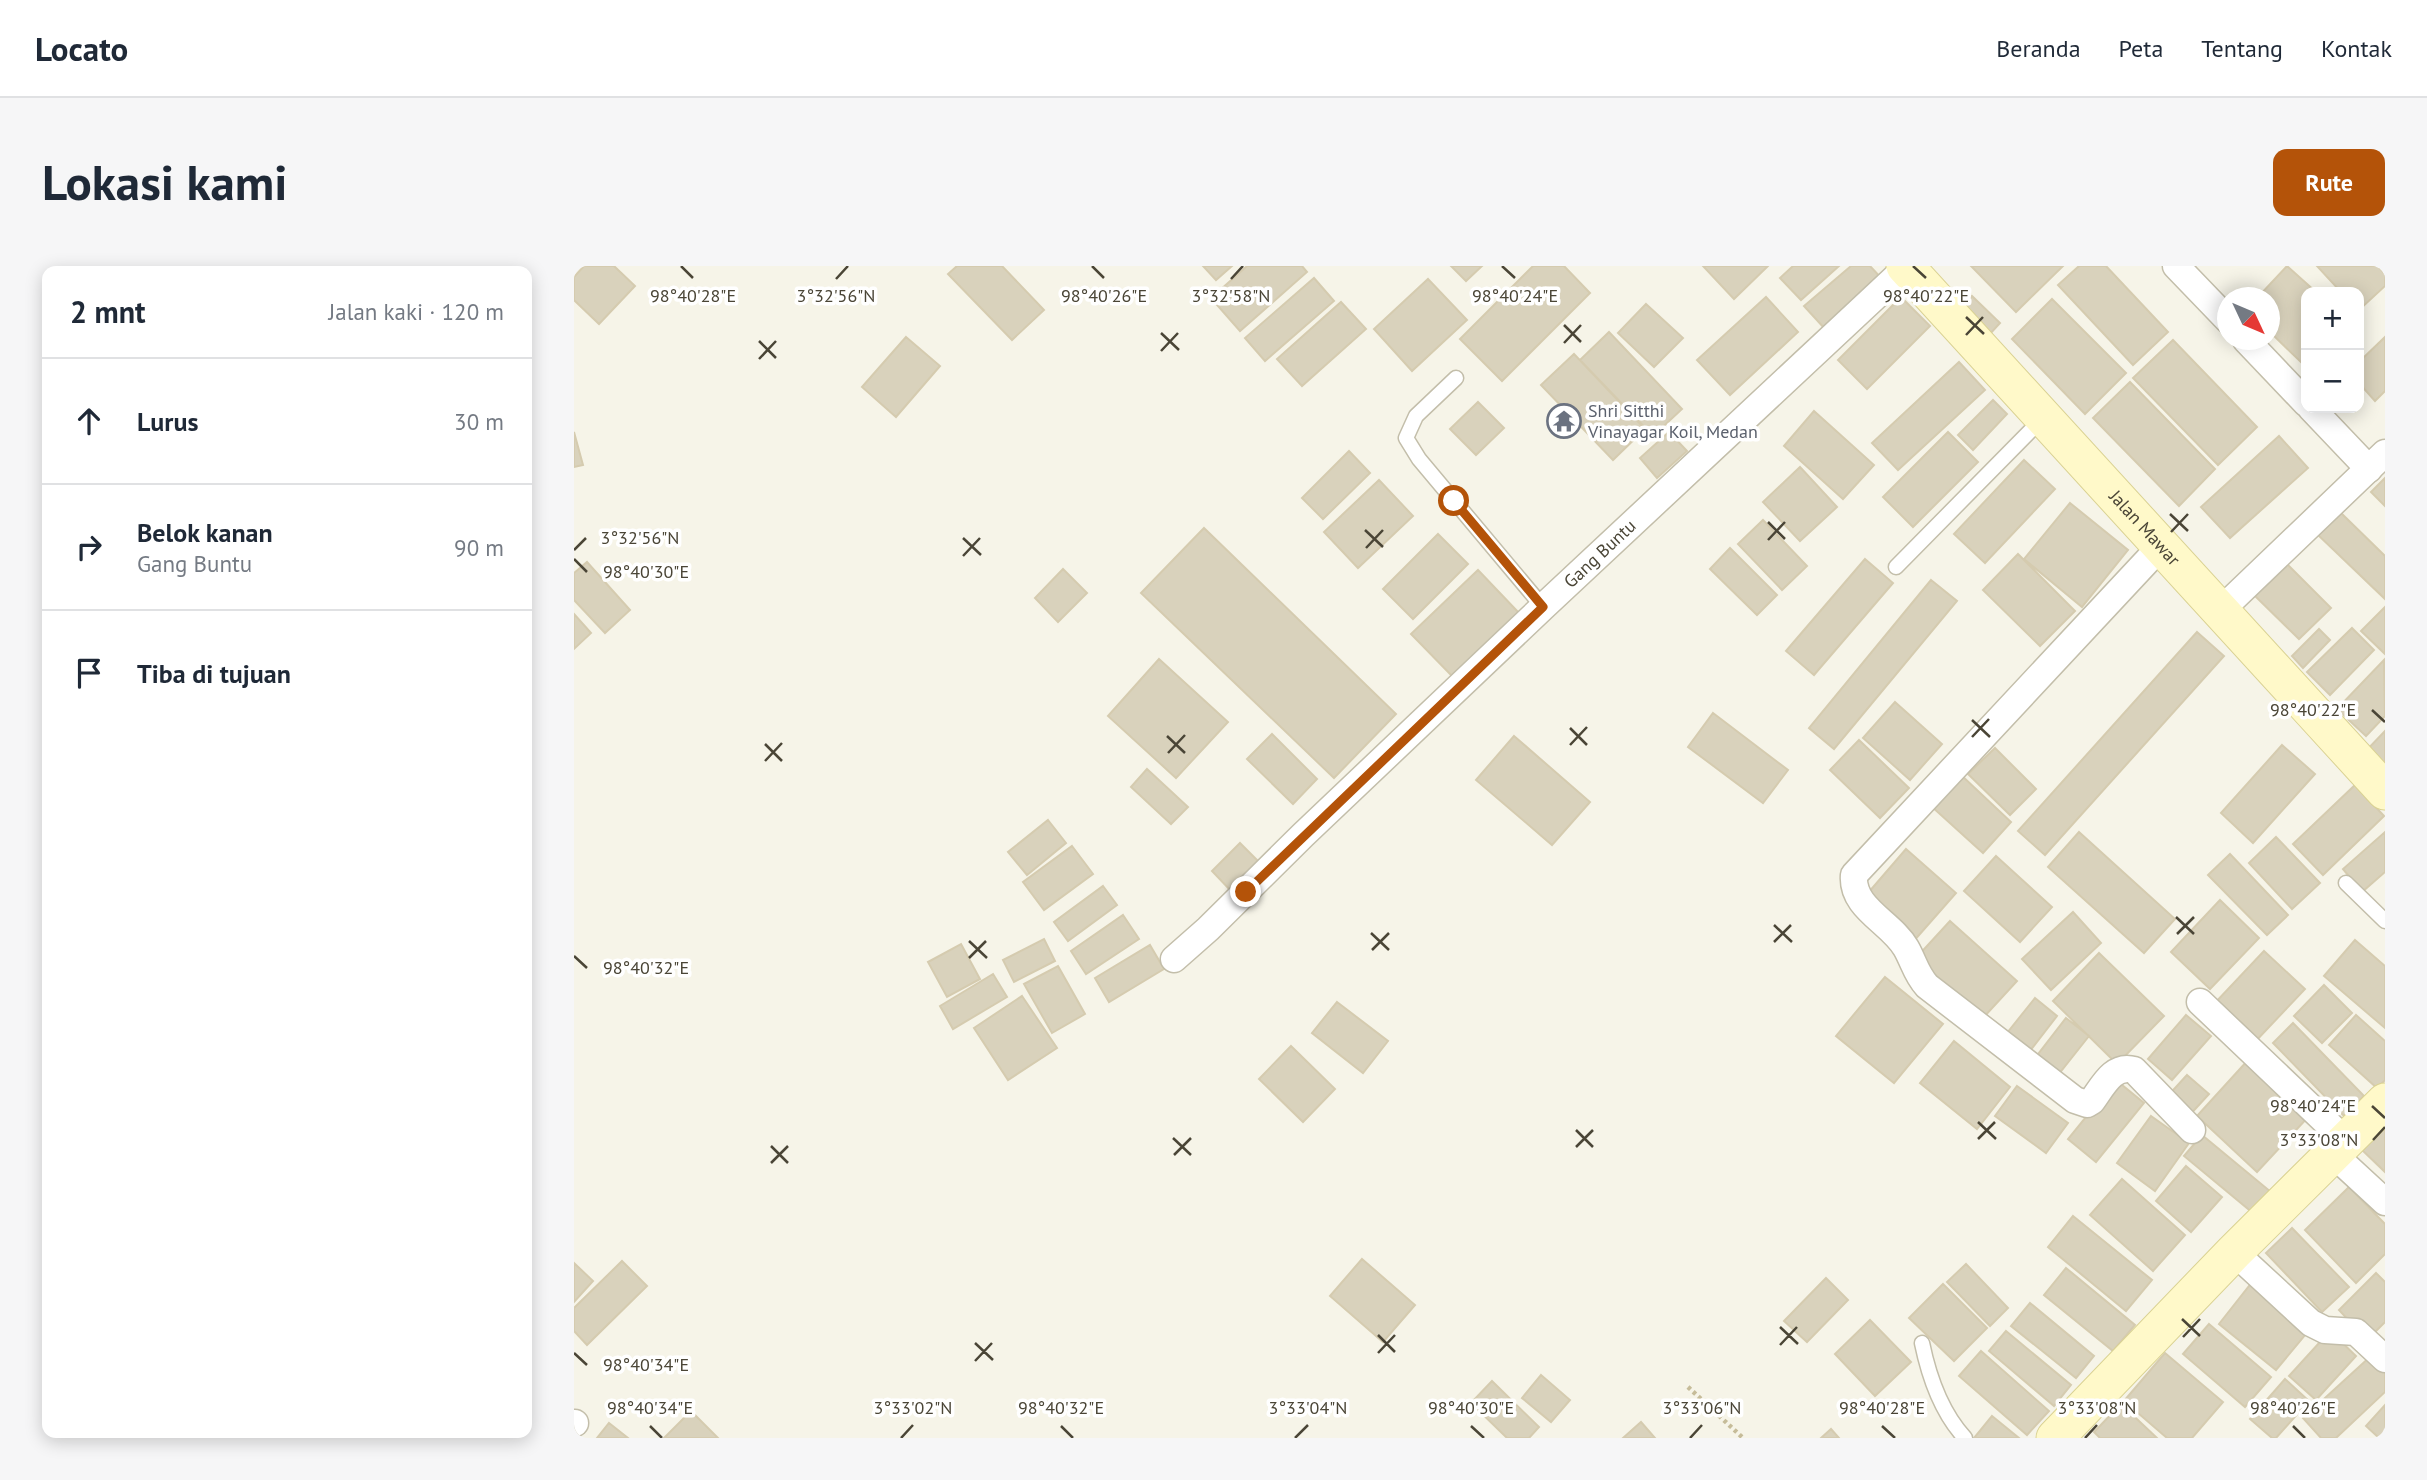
<!DOCTYPE html>
<html lang="id">
<meta charset="utf-8">
<style>
:root{--surface:#fff;--page:#f6f6f7;--text:#1f2937;--muted:#747a83;--line:#e0e1e3;--accent:#b45309}
body{margin:0;font-family:"PT Sans",sans-serif;background:var(--page);color:var(--text)}
.controls{position:absolute;right:21px;top:21px;display:grid;overflow:hidden;border-radius:14px;box-shadow:0 4px 18px #0003}
.controls button{width:63px;height:63px;display:grid;place-items:center;padding:0;border:0;border-bottom:2px solid var(--line);background:var(--surface);color:var(--text);font:35px sans-serif}
.compass{position:absolute;left:1643px;top:21px;width:63px;height:63px;border-radius:50%;background:var(--surface);box-shadow:0 4px 18px #0003;rotate:134deg}
.stop{position:absolute;width:21px;height:21px;margin:-16px;border:5px solid #b45309;border-radius:50%;background:#fff}
.stop.end{background:#b45309;border-color:#fff;box-shadow:0 2px 7px #0008}
.list{margin:0;padding:0;list-style:none}
h2{display:flex;justify-content:space-between;align-items:center;height:91px;margin:0;padding:0 28px;font-size:30px}
h2 small{font-size:23px;font-weight:400;color:var(--muted)}
.list li{display:grid;grid-template-columns:46px 1fr auto;gap:21px;align-items:center;box-sizing:border-box;height:126px;padding:0 28px;border-top:2px solid var(--line)}
.list b{display:block;font-size:26px;white-space:nowrap}
.list p{margin:0;font-size:23px;white-space:nowrap;color:var(--muted)}
.list em{font-size:23px;font-style:normal;color:var(--muted)}
.icon{flex:none;width:38px;height:38px;fill:none;stroke:currentColor;stroke-width:2;stroke-linecap:round;stroke-linejoin:round}
.map{position:relative;flex:none;width:1811px;height:1172px;overflow:hidden;border-radius:14px}
header{display:flex;align-items:center;gap:42px;box-sizing:border-box;height:98px;padding:0 35px;background:var(--surface);border-bottom:2px solid var(--line)}
header strong{font-size:33px}
nav{display:flex;gap:38px;margin-inline-start:auto;font-size:24px}
.intro{display:flex;align-items:center;justify-content:space-between;box-sizing:border-box;height:168px;padding:0 42px}
h1{margin:0;font-size:49px}
.button{padding:18px 32px;border-radius:14px;background:var(--accent);color:#fff;font-size:24px;font-weight:700}
main{display:flex;gap:42px;padding:0 42px}
aside{flex:1;background:var(--surface);border-radius:14px;box-shadow:0 4px 18px #0003}
.map>svg:first-child{display:block}
.building{fill:#d9d2bc;stroke:#d5cbaf;stroke-width:2}
.lines{fill:none;stroke-linecap:round;stroke-linejoin:round}
.lane-casing{stroke:#c3beaa;stroke-width:17}
.street-casing{stroke:#c3beaa;stroke-width:29}
.secondary-casing{stroke:#dad293;stroke-width:39}
.path{stroke:#c6bc99;stroke-width:4.5;stroke-dasharray:3.5 3.5;stroke-linecap:butt}
.lane{stroke:#fff;stroke-width:14}
.street{stroke:#fff;stroke-width:26}
.secondary{stroke:#fff9c9;stroke-width:37}
.route{stroke:#b45309;stroke-width:9}
.ticks{fill:none;stroke:#4a4536;stroke-width:2.5}
.labels{text-anchor:middle;stroke-width:7;stroke-linejoin:round;paint-order:stroke}
.worship-label{font-size:18px;fill:#5b616d;stroke:#fff;text-anchor:start}
.street-label{font-size:18px;fill:#4a4536;stroke:#fff}
.ticks-label{font-size:18px;text-anchor:middle;fill:#4a4536;stroke:#fff;stroke-width:7;stroke-linejoin:round;paint-order:stroke}
</style>
<header>
<strong>Locato</strong>
<nav><a>Beranda</a><a>Peta</a><a>Tentang</a><a>Kontak</a></nav>
</header>
<div class="intro"><h1>Lokasi kami</h1><a class="button">Rute</a></div>
<main>
<aside>
<h2>2 mnt<small>Jalan kaki · 120 m</small></h2>
<ul class="list">
<li><svg class="icon" aria-label="ahead" viewBox="0 0 24 24"><path d="M12 20V5M6 11l6-6 6 6"/></svg><div><b>Lurus</b></div><em>30 m</em></li>
<li><svg class="icon" aria-label="right" viewBox="0 0 24 24"><path d="M7 20v-9h11M14 6l5 5-5 5"/></svg><div><b>Belok kanan</b><p>Gang Buntu</p></div><em>90 m</em></li>
<li><svg class="icon" aria-label="arrive" viewBox="0 0 24 24"><path d="M6 21V4h12l-3 4 3 4H6"/></svg><div><b>Tiba di tujuan</b></div></li>
</ul>
</aside>
<div class="map">
<svg width="1811" height="1172" viewBox="0 0 1811 1172">
<rect width="100%" height="100%" fill="#f6f4e8"/>
<path class="building" d="M10 0H40L61 20 25 58 0 34V11Z
M383 0H428L470 44 438 74 374 8Z
M629 0H658L642 14Z
M673 0H728L733 6 666 65 637 32Z
M877 0H908L892 15Z
M959 0H990L1016 27 928 115 886 73Z
M1129 0H1194L1160 33Z
M1219 0H1265L1227 34 1206 12Z
M1277 0H1296L1309 14 1252 64 1230 40Z
M1397 0H1489L1442 46Z
M1505 0H1532L1594 66 1559 99 1484 19Z
M1713 0 1742 26H1732V101L1696 66V32H1683Z
M1743 0H1804L1811 8V20L1785 44V26H1767Z
M740 12 760 35 691 95 671 72Z
M854 13 893 54 838 105 800 63Z
M1398 30 1426 57 1414 70 1385 43Z
M1192 31 1224 66 1156 129 1123 94Z
M1327 31 1356 60 1293 123 1264 94Z
M1478 33 1552 107 1511 148 1438 73Z
M767 36 792 63 728 120 703 93Z
M1072 38 1109 72 1080 101 1044 67Z
M1035 66 1108 143 1079 170 1006 94Z
M332 71 366 100 322 151 288 121Z
M1811 71V125L1801 135 1785 117V96Z
M1599 74 1683 161 1644 199 1559 112Z
M1000 88 1071 163 1039 194 967 119Z
M1385 96 1411 124 1324 204 1298 177Z
M1556 116 1641 203 1605 240 1519 152Z
M1419 134 1433 148 1399 184 1384 169Z
M904 136 930 162 902 189 876 163Z
M1240 145 1300 199 1269 233 1210 180Z
M0 166 9 199 0 201Z
M1095 166 1113 185 1083 212 1066 192Z
M1374 166 1404 196 1339 261 1309 231Z
M1705 170 1734 202 1656 272 1627 241Z
M775 185 796 207 749 253 728 232Z
M1450 194 1481 223 1411 297 1380 268Z
M1226 201 1263 241 1226 275 1189 236Z
M1811 212V240L1797 226Z
M805 214 839 250 784 302 750 266Z
M1496 237 1554 284 1508 341 1450 293Z
M1765 245 1811 290V333L1743 268Z
M1189 254 1233 300 1208 324 1164 278Z
M630 262 822 448 760 512 567 327Z
M864 268 894 298 839 353 809 323Z
M1156 282 1203 329 1183 349 1136 303Z
M1444 288 1501 345 1466 380 1409 324Z
M1291 293 1319 317 1240 409 1212 385Z
M13 296 56 344 31 367 0 334V307Z
M1712 297 1757 342 1725 373 1680 329Z
M489 303 513 327 484 356 461 332Z
M904 304 946 348 880 412 837 368Z
M1357 314 1383 335 1260 483 1235 462Z
M1811 341V388L1787 365Z
M0 348 17 367 0 383Z
M1778 362 1800 384 1756 429 1733 406Z
M1745 363 1756 374 1729 402 1718 390Z
M1623 366 1650 390 1471 589 1444 565Z
M585 393 654 456 602 512 534 450Z
M1810 394 1811 450 1792 470 1763 443Z
M1321 436 1368 478 1336 514 1289 472Z
M1139 447 1214 504 1189 537 1114 481Z
M1811 465V510L1789 488Z
M698 468 743 513 719 538 673 493Z
M940 470 1016 536 978 579 902 514Z
M1285 474 1335 522 1306 552 1256 504Z
M1708 479 1741 508 1679 577 1647 547Z
M1421 482 1462 523 1436 549 1394 508Z
M573 503 614 541 597 558 557 521Z
M1386 508 1437 556 1409 587 1357 540Z
M1781 519 1810 550 1749 609 1719 578Z
M474 554 492 577 453 609 434 586Z
M1505 566 1601 653 1570 687 1474 601Z
M1811 566V606L1788 626 1769 603Z
M1702 571 1746 617 1718 643 1675 597Z
M666 577 686 597 658 626 638 605Z
M498 580 519 608 470 644 449 616Z
M1332 583 1382 627 1338 677 1288 634Z
M1656 588 1714 649 1693 669 1634 609Z
M1422 590 1478 641 1446 676 1390 625Z
M529 620 543 639 494 675 480 656Z
M1646 634 1685 672 1636 723 1597 686Z
M1499 646 1527 677 1477 724 1448 693Z
M549 649 565 673 512 708 497 685Z
M1376 655 1443 715 1409 752 1342 692Z
M470 673 481 695 440 716 429 694Z
M1781 674 1811 700V762L1750 710Z
M387 678 406 713 373 731 354 696Z
M576 679 590 703 535 736 521 712Z
M1690 685 1731 723 1679 778 1639 739Z
M1525 687 1590 750 1543 798 1479 735Z
M484 700 511 748 478 767 450 718Z
M419 708 433 731 379 763 366 740Z
M1311 711 1369 758 1320 817 1262 770Z
M1750 719 1778 747 1748 777 1720 750Z
M448 730 483 782 434 814 400 762Z
M1461 732 1483 750 1452 790 1429 772Z
M763 736 814 775 789 807 738 767Z
M1612 749 1637 770 1598 814 1574 793Z
M1782 749 1811 775V814L1803 822 1755 779Z
M1492 752 1515 770 1480 814 1458 796Z
M1719 757 1790 830 1770 850 1699 777Z
M1380 775 1436 821 1403 863 1346 817Z
M717 780 761 823 729 856 685 813Z
M1675 793 1736 849 1683 906 1623 850Z
M1613 809 1635 828 1612 853 1591 833Z
M1542 814 1570 837 1522 896 1494 873Z
M1443 820 1494 857 1472 887 1421 850Z
M1577 850 1615 877 1581 925 1543 897Z
M1811 856V906L1786 882Z
M1628 869 1697 926 1679 947 1610 890Z
M1612 900 1648 931 1617 966 1582 935Z
M1548 913 1611 969 1579 1005 1516 949Z
M1775 921 1811 958V988L1782 1017 1731 964Z
M1499 950 1578 1014 1552 1045 1474 981Z
M1718 962 1775 1021 1748 1046 1692 987Z
M788 993 841 1039 809 1076 756 1030Z
M48 995 73 1020 13 1079 0 1065V1042Z
M0 997 19 1015 0 1036Z
M1392 998 1434 1042 1416 1060 1373 1016Z
M1492 1002 1561 1059 1539 1085 1470 1029Z
M1802 1007 1811 1016V1056L1793 1074 1765 1044Z
M1252 1012 1274 1034 1233 1076 1210 1055Z
M1679 1015 1737 1062 1702 1104 1645 1058Z
M1369 1018 1413 1062 1380 1095 1335 1052Z
M1456 1037 1520 1090 1502 1112 1437 1060Z
M1296 1054 1337 1096 1301 1130 1261 1088Z
M1635 1058 1697 1111 1671 1141 1609 1088Z
M1432 1065 1497 1119 1480 1140 1415 1085Z
M1756 1065 1782 1090 1742 1134 1715 1110Z
M1407 1085 1475 1145 1453 1169 1385 1110Z
M1591 1087 1649 1136 1618 1172H1593L1550 1135Z
M1797 1090 1811 1105V1126L1762 1172H1747L1729 1152Z
M967 1109 996 1134 977 1156 948 1132Z
M1711 1113 1735 1135 1702 1172H1698L1676 1153Z
M918 1115 965 1161 955 1172H933L897 1137Z
M1547 1138 1583 1172H1526L1520 1166Z
M1811 1139V1172H1805L1792 1160Z
M117 1145 144 1172H90Z
M1418 1150 1445 1172H1400Z
M1067 1156 1081 1172H1049Z
M35 1157 54 1172H23Z
M1257 1163 1265 1172H1247Z"/>
<g class="lines">
<g class="lane-casing">
<path id="lane" d="M882 112 842 150 832 172 845 193 969 341
M1322 301 1469 152
M1772 617 1811 655
M1348 1077C1355 1111 1367 1146 1391 1172"/>
</g>
<g class="street-casing">
<g id="street">
<path d="M1602 0 1654 54"/>
<path d="M1672 74 1732 137"/>
<path d="M1737 142 1795 203"/>
<path d="M1588 279 1280 609C1277 642 1317 656 1332 682 1340 696 1342 708 1353 720L1501 834 1513 838 1518 835C1529 820 1539 798 1560 804L1618 864"/>
<path d="M1647 344 1811 187"/>
<path id="s1" d="M600 693 634 663 729 569 969 341 1334 0"/>
<path d="M1626 736 1772 875"/>
<path d="M1759 888 1811 936"/>
<path d="M1660 986 1737 1057 1751 1064 1782 1066 1811 1093"/>
<path d="M0 1157H1"/>
</g>
</g>
<g class="secondary-casing">
<g id="secondary">
<path id="s2" d="M1331 0 1811 525"/>
<path d="M1481 1172 1660 986 1811 836"/>
</g>
</g>
<path class="path" d="M1114 1121 1169 1172"/>
<use href="#lane" class="lane"/>
<use href="#street" class="street"/>
<use href="#secondary" class="secondary"/>
</g>
<g class="lines">
<path class="route" d="M672 626 969 341 880 235"/>
</g>
<path class="ticks" d="M107 0 119 12M518 0 530 12M928 0 941 12M1339 0 1352 12M262 13 274 0M657 13 669 0M1392 51 1410 68M990 59 1007 76M587 67 605 84M1392 69 1409 51M185 75 202 92M990 77 1007 59M587 85 604 67M185 93 202 75M1596 248 1614 265M1194 256 1211 273M791 264 809 281M1597 266 1614 248M389 272 407 289M1194 274 1211 256M792 282 809 264M0 284 12 272M389 290 406 272M0 293 13 306M1798 444 1811 456M1398 454 1416 471M996 462 1013 479M593 470 611 487M1398 471 1415 453M191 478 208 495M996 479 1013 461M594 487 611 469M191 495 208 477M1602 651 1620 668M1200 659 1218 676M797 667 815 684M1603 668 1620 651M395 675 413 692M1200 676 1217 659M798 684 815 667M0 690 13 702M395 692 412 675M1798 840 1811 852M1404 856 1422 873M1002 864 1019 881M599 872 617 889M1404 873 1421 856M1799 874 1811 861M197 880 214 897M1002 881 1019 864M600 889 617 872M197 897 214 880M1608 1053 1626 1070M1206 1061 1224 1078M804 1069 821 1086M1609 1071 1626 1053M401 1077 419 1094M1206 1079 1223 1061M0 1087 13 1099M804 1087 821 1069M401 1095 418 1077M76 1160 88 1172M487 1160 499 1172M897 1160 910 1172M1308 1160 1321 1172M1719 1160 1731 1172M327 1172 339 1159M721 1172 734 1159M1116 1172 1128 1159M1511 1172 1523 1159"/>
<defs>
<g id="temple-ring" transform="scale(1.75)"><circle r="9.5" fill="#fff" stroke="#6b7280" stroke-width="1.5"/><path d="M0-6L5-2H3V0L6.5 2.5H4V6H1.5V3h-3V6H-4V2.5H-6.5L-3 0V-2H-5Z" fill="#6b7280"/></g>
</defs>
<g fill-rule="evenodd">
<use href="#temple-ring" x="990" y="155"/>
</g>
<g class="labels">
<g class="worship-label">
<text x="1014" y="151">Shri Sitthi<tspan x="1014" dy="21">Vinayagar Koil, Medan</tspan></text>
</g>
<g class="street-label">
<text dy="6" stroke="none"><textPath href="#s2" startOffset="355">Jalan Mawar</textPath></text>
<text dy="6" stroke="none"><textPath href="#s1" startOffset="588">Gang Buntu</textPath></text>
</g>
</g>
<g class="ticks-label">
<text x="119" y="36">98°40'28"E</text>
<text x="530" y="36">98°40'26"E</text>
<text x="941" y="36">98°40'24"E</text>
<text x="1352" y="36">98°40'22"E</text>
<text x="262" y="36">3°32'56"N</text>
<text x="657" y="36">3°32'58"N</text>
<text x="66" y="278">3°32'56"N</text>
<text x="72" y="312">98°40'30"E</text>
<text x="1739" y="450">98°40'22"E</text>
<text x="72" y="708">98°40'32"E</text>
<text x="1739" y="846">98°40'24"E</text>
<text x="1745" y="880">3°33'08"N</text>
<text x="72" y="1105">98°40'34"E</text>
<text x="339" y="1148">3°33'02"N</text>
<text x="734" y="1148">3°33'04"N</text>
<text x="1128" y="1148">3°33'06"N</text>
<text x="1523" y="1148">3°33'08"N</text>
<text x="76" y="1148">98°40'34"E</text>
<text x="487" y="1148">98°40'32"E</text>
<text x="897" y="1148">98°40'30"E</text>
<text x="1308" y="1148">98°40'28"E</text>
<text x="1719" y="1148">98°40'26"E</text>
</g>
</svg>
<div class="controls">
<button>+</button>
<button>−</button>
</div>
<svg class="compass" viewBox="-18 -18 36 36"><path d="M0-13l5 13h-10z" fill="#e53935"/><path d="M0 13l5-13h-10z" fill="#747a83"/></svg>
<div class="stop" style="left:880px;top:235px"></div>
<div class="stop end" style="left:672px;top:626px"></div>
</div>
</main>
